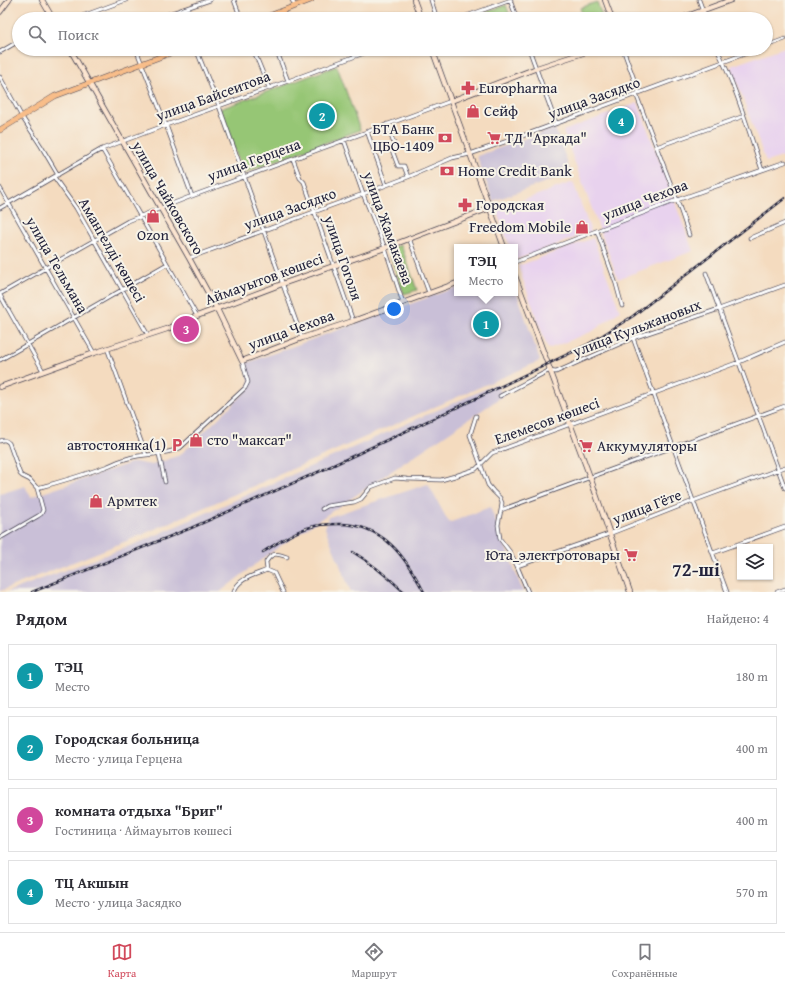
<!DOCTYPE html>
<html lang="ru">
<meta charset="utf-8">
<style>
:root{--surface:#fff;--page:#f2f2f3;--text:#2b2b33;--muted:#7c7c81;--line:#e1e1e2;--accent:#d1495b}
body{margin:0;font-family:"Gentium Book Plus",serif;background:var(--page);color:var(--text)}
.controls{position:absolute;right:12px;bottom:12px;display:grid;overflow:hidden;border-radius:0px;box-shadow:0 1px 3px #0004}
.controls button{width:36px;height:36px;display:grid;place-items:center;padding:0;border:0;border-bottom:1px solid var(--line);background:var(--surface);color:var(--text);font:20px sans-serif}
.you{position:absolute;left:394px;top:309px;width:14px;height:14px;margin:-10px;border:3px solid #fff;border-radius:50%;background:#1a73e8;box-shadow:0 0 0 6px #1a73e833}
.badge{display:grid;place-items:center;width:26px;height:26px;border-radius:50%;background:var(--accent);color:#fff;font-size:13px;font-weight:700}
.pin{position:absolute;translate:-50% -50%;border:2px solid #fff;box-shadow:0 1px 4px #0006}
.popup{position:absolute;left:454px;top:244px;width:64px;height:52px;box-sizing:border-box;display:grid;place-content:center;border-radius:0px;background:var(--surface);filter:drop-shadow(0 1px 3px #0005);font-size:13px;white-space:nowrap;color:var(--muted)}
.popup b{font-size:15px;color:var(--text)}
.popup::after{content:'';position:absolute;left:50%;top:100%;margin-left:-8px;border:8px solid transparent;border-top-color:var(--surface)}
.list{margin:0;padding:0;list-style:none}
h2{display:flex;justify-content:space-between;align-items:center;height:52px;margin:0;padding:0 16px;font-size:17px}
h2 small{font-size:13px;font-weight:400;color:var(--muted)}
.list li{display:grid;grid-template-columns:26px 1fr auto;gap:12px;align-items:center;box-sizing:border-box;height:64px;margin:0 8px 8px;padding:0 8px;border:1px solid var(--line);border-radius:0px}
.list b{display:block;font-size:15px;white-space:nowrap}
.list p{margin:0;font-size:13px;white-space:nowrap;color:var(--muted)}
.list em{font-size:13px;font-style:normal;color:var(--muted)}
.icon{flex:none;width:22px;height:22px;fill:none;stroke:currentColor;stroke-width:2;stroke-linecap:round;stroke-linejoin:round}
.map{position:relative;flex:none;width:785px;height:592px;overflow:hidden}
.search{position:absolute;background:var(--surface);box-shadow:0 1px 3px #0004;left:12px;right:12px;top:12px;height:44px;display:flex;align-items:center;gap:10px;box-sizing:border-box;padding:0 14px;border-radius:22px;color:var(--muted);font-size:15px}
.sheet{height:340px;background:var(--surface)}
nav{display:flex;justify-content:space-around;align-items:center;box-sizing:border-box;height:56px;border-top:1px solid var(--line);background:var(--surface);font-size:11px;color:var(--muted)}
nav a{display:grid;justify-items:center;gap:2px}
nav .on{color:var(--accent)}
.map>svg:first-child{display:block}
.built{fill:#e8d2ee}
.industrial{fill:#c9bfd7}
.green{fill:#96c675;stroke:#5c7458}
.lines{fill:none;stroke-linecap:round;stroke-linejoin:round}
.street-casing{stroke:#423e4f;stroke-width:4.5}
.secondary-casing{stroke:#423e4f;stroke-width:6}
.primary-casing{stroke:#423e4f;stroke-width:6}
.street{stroke:#fff;stroke-width:3}
.secondary{stroke:#fce5d0;stroke-width:4.5}
.primary{stroke:#f8bd89;stroke-width:5}
.rail-casing{stroke:#22223b;stroke-width:2.5}
.rail{stroke:#f7f3e8;stroke-width:1;stroke-dasharray:3;stroke-linecap:butt}
.labels{text-anchor:middle;stroke-width:4;stroke-linejoin:round;paint-order:stroke}
.poi-label{font-size:15px;fill:#22223b;stroke:#f7f3e8;text-anchor:start}
.street-label{font-size:15px;fill:#22223b;stroke:#f7f3e8}
.district-label{font-size:19px;font-weight:bold;fill:#22223b;stroke:#f7f3e8}
</style>
<div class="map">
<svg width="785" height="592" viewBox="0 0 785 592">
<rect width="100%" height="100%" fill="#f7f3e8"/>
<filter id="ink" filterUnits="userSpaceOnUse"><feTurbulence type="fractalNoise" baseFrequency=".025" numOctaves="2"/><feDisplacementMap in="SourceGraphic" scale="8" xChannelSelector="R" yChannelSelector="G"/><feConvolveMatrix kernelMatrix="1 2 1 2 8 2 1 2 1" color-interpolation-filters="sRGB"/></filter>
<filter id="wash" filterUnits="userSpaceOnUse"><feTurbulence type="fractalNoise" baseFrequency=".012" numOctaves="4" result="noise"/><feDisplacementMap in="SourceGraphic" scale="16" xChannelSelector="R" yChannelSelector="G"/><feGaussianBlur stdDeviation="0.9" result="paint"/><feColorMatrix in="noise" values="0 0 0 0 0 0 0 0 0 0 0 0 0 0 0 0 0 1.4 0 .05"/><feComposite in="paint" operator="in"/></filter>
<g filter="url(#wash)">
<rect width="100%" height="100%" fill="#f4dbbf"/>
<path class="built" d="M785 47V156L766 162 731 66Z
M638 103 693 251 618 279 563 131Z
M573 182 591 232 515 260V247H510L496 210Z
M593 238 620 311 593 331 548 349 518 266Z"/>
<path class="industrial" d="M555 128 571 173 493 201 477 156Z
M457 287V293H515V287L540 361 134 538 0 591V494L25 486 31 497 134 462 152 465 180 455 250 388 247 363Z
M496 384 503 396 270 553 220 592H7L143 541Z
M428 484 449 523 490 507 523 592H351L325 528 329 517Z"/>
<path class="green" d="M597 2 603 19H584L580 8Z
M506 5 511 19H469Z
M337 66 360 130 243 173 220 109Z
M401 245 417 290 404 294 388 249Z"/>
</g>
<g filter="url(#ink)">
<g class="lines">
<g class="street-casing">
<path id="street" d="M234 0 241 19
M292 0 295 6
M431 0 437 19
M510 0 517 19
M699 0 706 19
M181 10 185 19
M74 19 126 0
M154 19 210 0
M458 19 511 0
M766 46 785 39
M136 49 166 125 192 196
M196 49 219 106 302 338
M253 49 269 88
M276 49 288 81
M529 49 556 123
M623 49 639 93
M717 49C736 87 748 129 762 170
M0 52 19 41
M0 77 22 117 41 146 58 175
M636 94 677 200 689 235
M387 124 395 147 394 149 392 150 398 166H404L408 177
M367 131 386 185
M344 140 363 194 385 248 403 303
M656 147 744 116
M102 149 197 316
M293 159 300 178 304 182 353 321
M54 177 76 208 148 335
M0 188 94 353
M0 208 102 149 166 125 269 88 375 49
M597 231 616 284 622 306
M409 238 429 293
M750 238 785 223
M189 258 363 194 408 177 452 158 470 154 525 135 758 49
M515 262 677 200 785 162
M706 273 785 488
M0 294 128 221 192 196 451 101
M0 295 43 371
M633 338 727 592
M107 348 146 455
M0 360 167 264
M500 396 548 371 556 372 633 338 719 309 785 285
M476 416 470 435 488 485 493 491 500 498 502 503 501 510 498 525 500 539 510 552 517 566 528 592
M0 441C4 439 6 440 9 443L20 474 22 476 30 480 37 488 43 510 41 514 38 516 0 538
M159 454 165 482
M37 488C60 482 83 475 105 467 113 464 121 460 129 458 146 453 164 456 180 448L245 388 248 382 242 361
M322 509 327 506 354 502 361 499 371 487 395 478 407 479 441 480 455 476 476 469 492 453 739 362 785 342
M501 510 785 406
M713 553 785 527
M517 566 609 534 693 501 785 467
M267 570 266 562C272 552 277 553 287 557
M234 592C238 578 255 575 267 570L274 573 283 592
M777 592 785 589"/>
</g>
<g class="secondary-casing">
<path id="secondary" d="M42 0 53 19
M414 0 421 19
M605 0 612 19
M0 12 9 0
M679 19 731 0
M70 49 189 258 217 309 242 361 302 338 353 321 457 283
M432 49 504 247
M451 101 537 68 595 49
M515 276 590 477 630 592
M0 387 94 353 167 329 197 316 282 284 385 248 490 208"/>
</g>
<g class="primary-casing">
<path id="primary" d="M261 19 311 0
M0 130 55 96 181 49"/>
</g>
<use href="#street" class="street"/>
<use href="#secondary" class="secondary"/>
<use href="#primary" class="primary"/>
<g class="rail-casing">
<path id="rail" d="M263 552C278 543 294 531 311 527 320 524 329 524 339 524 383 524 405 556 424 592
M353 552C373 564 387 576 404 592
M32 592 191 528 325 469 479 397 587 345 633 316 785 198"/>
</g>
<use href="#rail" class="rail"/>
</g>
</g>
<defs>
<g id="pharmacy-bare" transform="scale(1.08)"><path d="M-2-6h4v4h4v4h-4v4h-4v-4h-4v-4h4Z" fill="#d1495b" stroke="#f7f3e8" stroke-width="2.5" paint-order="stroke"/></g>
<g id="shop-bare" transform="scale(1.08)"><path d="M-5-2.5h2.3a2.7 3.5 0 0 1 5.4 0H5L5.5 6h-11ZM-1.5-2.5h3a1.5 2.3 0 0 0-3 0Z" fill="#d1495b" stroke="#f7f3e8" stroke-width="2.5" paint-order="stroke"/></g>
<g id="bank-bare" transform="scale(1.08)"><path d="M-6-4H6V4H-6ZM0-2.3a2.3 2.3 0 1 0 0 4.6a2.3 2.3 0 1 0 0-4.6Z" fill="#d1495b" stroke="#f7f3e8" stroke-width="2.5" paint-order="stroke"/></g>
<g id="supermarket-bare" transform="scale(1.08)"><path d="M-6-5.5h2.5l.6 2H6L4.5 2H-2.5L-4.4-4H-6ZM-1.5 3.2a1.3 1.3 0 1 0 .1 0ZM3 3.2a1.3 1.3 0 1 0 .1 0Z" fill="#d1495b" stroke="#f7f3e8" stroke-width="2.5" paint-order="stroke"/></g>
<g id="parking-bare" transform="scale(1.08)"><path d="M-3.5-5.5H1a3.5 3.5 0 0 1 0 7H-1V5.5H-3.5ZM-1-3.4V-.6H.8a1.4 1.4 0 0 0 0-2.8Z" fill="#d1495b" stroke="#f7f3e8" stroke-width="2.5" paint-order="stroke"/></g>
</defs>
<g fill-rule="evenodd">
<use href="#pharmacy-bare" x="468" y="88"/>
<use href="#shop-bare" x="473" y="111"/>
<use href="#bank-bare" x="445" y="138"/>
<use href="#supermarket-bare" x="494" y="138"/>
<use href="#bank-bare" x="447" y="171"/>
<use href="#pharmacy-bare" x="465" y="205"/>
<use href="#shop-bare" x="153" y="216"/>
<use href="#shop-bare" x="582" y="227"/>
<use href="#shop-bare" x="196" y="440"/>
<use href="#parking-bare" x="177" y="445"/>
<use href="#supermarket-bare" x="586" y="446"/>
<use href="#shop-bare" x="96" y="501"/>
<use href="#supermarket-bare" x="631" y="555"/>
</g>
<g class="labels">
<g class="poi-label">
<text x="479" y="93">Europharma</text>
<text x="484" y="116">Сейф</text>
<text x="434" y="134" text-anchor="end">БТА Банк<tspan x="434" dy="17">ЦБО-1409</tspan></text>
<text x="505" y="143">ТД "Аркада"</text>
<text x="458" y="176">Home Credit Bank</text>
<text x="476" y="210">Городская</text>
<text x="571" y="232" text-anchor="end">Freedom Mobile</text>
<text x="153" y="240" text-anchor="middle">Ozon</text>
<text x="207" y="445">сто "максат"</text>
<text x="166" y="450" text-anchor="end">автостоянка(1)</text>
<text x="597" y="451">Аккумуляторы</text>
<text x="107" y="506">Армтек</text>
<text x="620" y="560" text-anchor="end">Юта_электротовары</text>
</g>
<g class="street-label">
<text transform="translate(213 96) rotate(-20)" y="5">улица Байсеитова</text>
<text transform="translate(594 98) rotate(-20)" y="5">улица Засядко</text>
<text transform="translate(254 160) rotate(-20)" y="5">улица Герцена</text>
<text transform="translate(168 198) rotate(60)" y="5">улица Чайковского</text>
<text transform="translate(645 200) rotate(-21)" y="5">улица Чехова</text>
<text transform="translate(290 209) rotate(-20)" y="5">улица Засядко</text>
<text transform="translate(388 228) rotate(70)" y="5">улица Жамакаева</text>
<text transform="translate(112 250) rotate(60)" y="5">Амангелді көшесі</text>
<text transform="translate(343 258) rotate(71)" y="5">улица Гоголя</text>
<text transform="translate(57 265) rotate(60)" y="5">улица Тельмана</text>
<text transform="translate(264 279) rotate(-20)" y="5">Аймауытов көшесі</text>
<text transform="translate(637 328) rotate(-21)" y="5">улица Кульжановых</text>
<text transform="translate(291 330) rotate(-20)" y="5">улица Чехова</text>
<text transform="translate(547 421) rotate(-20)" y="5">Елемесов көшесі</text>
<text transform="translate(647 507) rotate(-21)" y="5">улица Гёте</text>
</g>
<g class="district-label">
<text x="696" y="576">72-ші</text>
</g>
</g>
</svg>
<div class="controls">
<button><svg class="icon" aria-label="layers" viewBox="0 0 24 24"><path d="M12 4l9 5-9 5-9-5zM3 14l9 5 9-5"/></svg></button>
</div>
<div class="you"></div>
<div class="pin badge" style="left:486px;top:324px;background:#0f9aa8">1</div>
<div class="popup"><b>ТЭЦ</b>Место</div>
<div class="pin badge" style="left:322px;top:116px;background:#0f9aa8">2</div>
<div class="pin badge" style="left:186px;top:329px;background:#d1479c">3</div>
<div class="pin badge" style="left:621px;top:121px;background:#0f9aa8">4</div>
<div class="search"><svg class="icon" aria-label="search" viewBox="0 0 24 24"><circle cx="10" cy="10" r="6"/><path d="M15 15l6 6"/></svg>Поиск</div>
</div>
<section class="sheet">
<h2>Рядом<small>Найдено: 4</small></h2>
<ul class="list">
<li><span class="badge" style="background:#0f9aa8">1</span><div><b>ТЭЦ</b><p>Место</p></div><em>180 m</em></li>
<li><span class="badge" style="background:#0f9aa8">2</span><div><b>Городская больница</b><p>Место · улица Герцена</p></div><em>400 m</em></li>
<li><span class="badge" style="background:#d1479c">3</span><div><b>комната отдыха &quot;Бриг&quot;</b><p>Гостиница · Аймауытов көшесі</p></div><em>400 m</em></li>
<li><span class="badge" style="background:#0f9aa8">4</span><div><b>ТЦ Акшын</b><p>Место · улица Засядко</p></div><em>570 m</em></li>
</ul>
</section>
<nav>
<a class="on"><svg class="icon" aria-label="map" viewBox="0 0 24 24"><path d="M3 6l6-2 6 2 6-2v14l-6 2-6-2-6 2zM9 4v14M15 6v14"/></svg>Карта</a>
<a><svg class="icon" aria-label="directions" viewBox="0 0 24 24"><path d="M12 3l9 9-9 9-9-9zM9 14v-3h6M13 9l2 2-2 2"/></svg>Маршрут</a>
<a><svg class="icon" aria-label="saved" viewBox="0 0 24 24"><path d="M7 4h10v16l-5-4-5 4z"/></svg>Сохранённые</a>
</nav>
